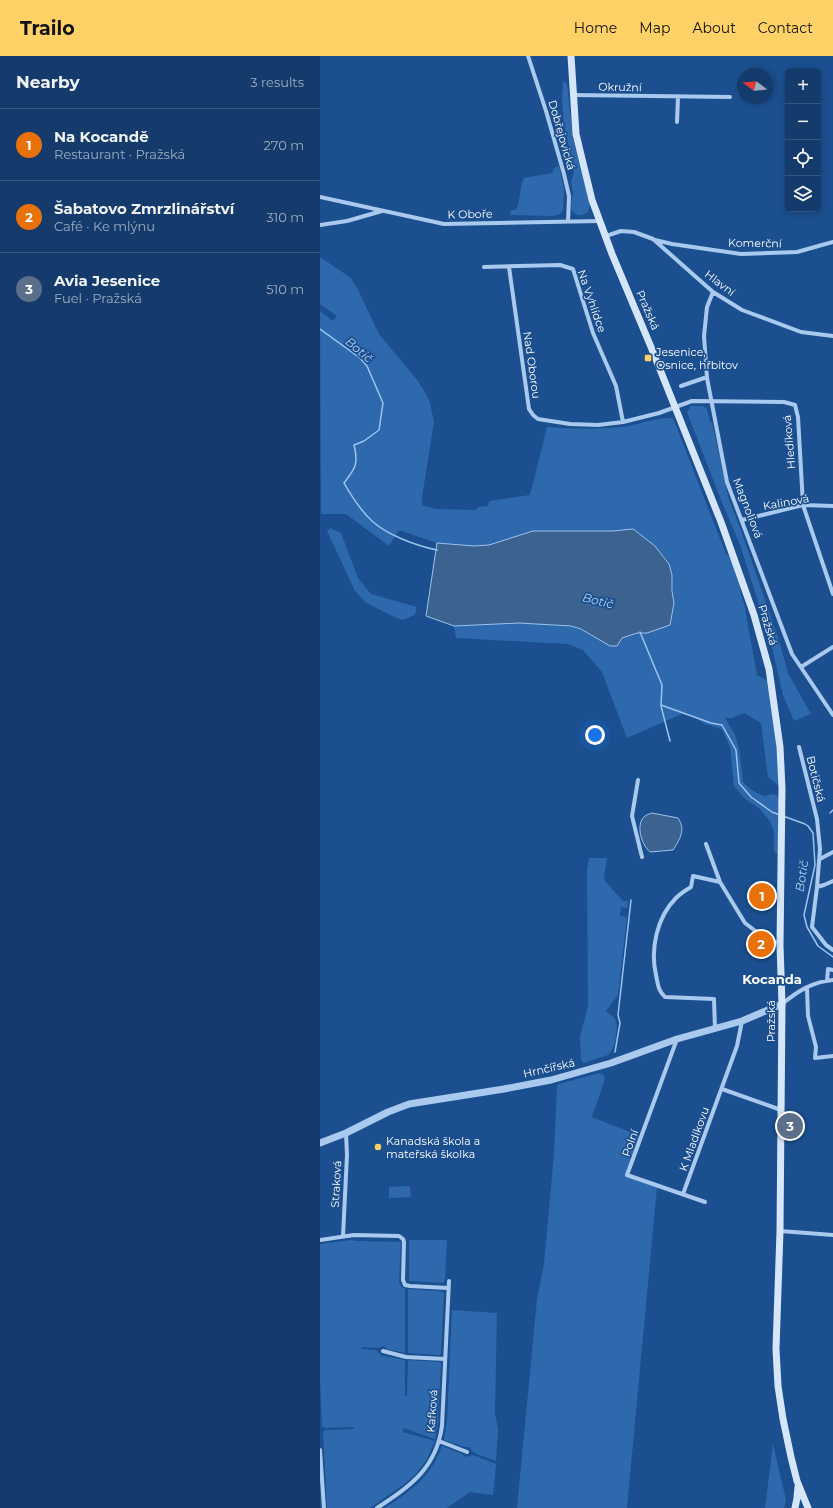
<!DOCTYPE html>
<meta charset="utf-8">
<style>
:root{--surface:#143b6b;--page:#214673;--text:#f1f3f6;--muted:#9dadc1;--line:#33557e;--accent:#ffd166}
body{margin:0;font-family:Montserrat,sans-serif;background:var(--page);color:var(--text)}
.controls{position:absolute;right:12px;top:12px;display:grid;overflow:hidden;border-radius:6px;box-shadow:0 2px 6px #0003}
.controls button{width:36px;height:36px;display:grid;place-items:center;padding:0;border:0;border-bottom:1px solid var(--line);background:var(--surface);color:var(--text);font:20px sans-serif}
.compass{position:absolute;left:417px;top:12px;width:36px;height:36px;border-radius:50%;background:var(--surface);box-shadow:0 2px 6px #0003;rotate:286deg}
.you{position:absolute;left:275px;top:679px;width:14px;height:14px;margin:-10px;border:3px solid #fff;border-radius:50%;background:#1a73e8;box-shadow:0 0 0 6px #1a73e833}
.badge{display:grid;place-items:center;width:26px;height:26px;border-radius:50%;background:var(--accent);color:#fff;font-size:13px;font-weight:700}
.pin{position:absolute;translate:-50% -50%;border:2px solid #fff;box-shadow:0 1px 4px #0006}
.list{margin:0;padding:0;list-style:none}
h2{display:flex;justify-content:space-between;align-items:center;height:52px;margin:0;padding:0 16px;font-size:17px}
h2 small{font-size:13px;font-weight:400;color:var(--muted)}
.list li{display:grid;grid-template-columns:26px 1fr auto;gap:12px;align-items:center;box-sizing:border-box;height:72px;padding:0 16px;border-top:1px solid var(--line)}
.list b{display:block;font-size:15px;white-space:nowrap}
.list p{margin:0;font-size:13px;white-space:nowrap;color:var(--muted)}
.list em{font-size:13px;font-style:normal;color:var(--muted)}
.icon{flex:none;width:22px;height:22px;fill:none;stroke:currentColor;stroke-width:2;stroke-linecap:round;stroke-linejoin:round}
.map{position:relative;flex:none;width:513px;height:1452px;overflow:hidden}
header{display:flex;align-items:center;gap:24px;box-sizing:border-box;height:56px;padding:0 20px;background:var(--accent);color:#111}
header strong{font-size:19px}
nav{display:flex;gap:22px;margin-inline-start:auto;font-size:14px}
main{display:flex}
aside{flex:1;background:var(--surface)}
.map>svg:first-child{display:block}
.green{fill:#2e69ad}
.water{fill:#3c6290;stroke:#9cc4f0}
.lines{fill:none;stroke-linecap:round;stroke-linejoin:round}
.stream{stroke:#9cc4f0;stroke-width:1.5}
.minor{stroke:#a9c9ee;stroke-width:4}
.tertiary{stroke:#a9c9ee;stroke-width:7}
.secondary{stroke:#d6e6fa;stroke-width:7}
.poi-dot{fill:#ffd166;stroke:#1b4f8f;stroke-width:1.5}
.labels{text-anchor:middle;stroke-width:3.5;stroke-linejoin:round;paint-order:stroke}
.street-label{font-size:11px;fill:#fff;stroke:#1b4f8f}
.poi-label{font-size:11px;fill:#fff;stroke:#1b4f8f;text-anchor:start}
.water-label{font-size:12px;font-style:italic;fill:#b5d3f5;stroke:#1b4f8f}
.quarter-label{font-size:13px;font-weight:bold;fill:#fff;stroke:#1b4f8f}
</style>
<header>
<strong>Trailo</strong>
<nav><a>Home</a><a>Map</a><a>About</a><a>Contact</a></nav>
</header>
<main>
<aside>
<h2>Nearby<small>3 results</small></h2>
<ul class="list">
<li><span class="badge" style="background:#e8710a">1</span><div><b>Na Kocandě</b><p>Restaurant · Pražská</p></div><em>270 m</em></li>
<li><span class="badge" style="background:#e8710a">2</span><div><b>Šabatovo Zmrzlinářství</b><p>Café · Ke mlýnu</p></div><em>310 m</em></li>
<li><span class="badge" style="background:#5c6f8a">3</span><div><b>Avia Jesenice</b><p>Fuel · Pražská</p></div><em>510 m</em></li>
</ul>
</aside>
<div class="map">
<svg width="513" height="1452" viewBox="0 0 513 1452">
<rect width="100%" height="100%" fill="#1b4f8f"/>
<path class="green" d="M243 24 247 28 253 82 270 150 267 157 261 159H257L252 155 251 148 253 136 251 126 254 116 244 68 242 45Z
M239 110 244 133 243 154 240 158 234 160 190 159 191 154H196C201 143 199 132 204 122L232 117 234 112Z
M0 201 31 222 39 236 59 278 98 325 106 338 110 347 114 366 102 441V449L116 453 156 454 158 451 168 450 169 445 210 439 227 371C252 373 276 373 301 371 319 369 335 361 353 362L406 498 409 500 419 522 421 540 424 547 437 619 448 625 455 670 459 730 448 721 441 667 424 657 412 662H405L415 679 419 692 423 726 431 734 444 740 454 738 459 741 458 798 454 796V776L450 765 440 753 424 742 414 730 410 691 402 673 385 668 374 661 362 658 307 682 282 616 263 594 248 588 136 582 134 570 199 567 251 570 261 573 290 590 302 582 317 577H328L336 573 354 547C352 537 353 529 352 519 350 498 328 485 313 473L293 475H213L169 489 154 490 117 487 79 474 69 490 26 458H1L0 255 13 265 17 260 0 248Z
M371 350H383L387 353 390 366H392L408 440 423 480 458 581 468 617 491 658 474 665 463 639 450 583 420 489 401 444 367 356Z
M10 472 21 477 38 522 51 538 97 551 95 559 83 564 74 561 45 546 35 535 7 475Z
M269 802H287L284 821 285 825 303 845H308L307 852 301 851 300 860 307 861 298 939 286 955C290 959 295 960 296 966 298 974 295 995 288 999L264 1007 261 1004 260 981 268 950 267 814Z
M279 1017 284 1019 285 1023 272 1061 320 1080 307 1116 311 1122 337 1131 307 1452H197L217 1243 224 1208 234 1098 237 1030 239 1028Z
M90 1130 91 1141 69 1142V1131Z
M31 1184 38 1185 81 1186 79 1227 82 1231 85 1233V1297L67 1293 64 1290 58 1292 42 1291V1293L56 1294 62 1300H65L85 1304V1340H87L88 1304 120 1306 121 1307 118 1366 115 1383 83 1372V1376L115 1385 106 1405 95 1419 83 1429 50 1452H7L3 1376 5 1374 34 1373 33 1371 5 1372 2 1370 0 1321V1188Z
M89 1184H127L125 1224 123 1227 89 1225Z
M88 1233 120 1235 124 1237 121 1297 120 1299 88 1297Z
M132 1254 177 1257 175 1356 178 1374 176 1405 154 1397 149 1391H145L124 1384 127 1365Z
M453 1388 466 1444 464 1452H445Z
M122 1390 142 1398 146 1401 153 1399 176 1408 173 1439 150 1436 127 1452H65C91 1435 111 1421 122 1390Z"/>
<path class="water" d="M313 473 335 490 349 508 352 519V535L354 547 350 569 327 577H317L302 582 297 590H290L261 573 251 570 199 567 134 570 106 560 117 487 154 490 169 489 213 475H293Z
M332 757 358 762C366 774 360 783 353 794L330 796C322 789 316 771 323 762 325 759 329 758 332 757Z"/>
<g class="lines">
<path class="stream" d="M0 273 40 302 47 310 63 347 59 374 44 385 34 389C39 408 35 413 24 427 32 441 40 454 52 465 67 479 97 490 117 494
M320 576 342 629 341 649 391 667 402 669 416 694 419 727 431 741 452 756 460 759
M341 650 350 685
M510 757 513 754
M463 760 485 768 488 770 493 777 495 809 484 859 487 871 498 890 513 901
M295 996 300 967 298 959 311 844"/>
<path class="minor" d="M208 0 226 55 244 118 249 140 248 166
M253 39 410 41
M357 66 358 41
M0 141 124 168 280 165
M0 169 27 165 62 155
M286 180 301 175 314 176 333 183 393 236 422 254 481 276 513 280
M335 184 352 188 421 198 477 196 513 186
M164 211 240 209 253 213 273 277 296 330 303 366
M189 211 209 353 213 359 218 363 250 368 278 369 303 366 339 357 372 345 464 346 475 349 478 361 483 449 513 538
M393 236 387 251 384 280 387 322 407 426 472 598 513 659
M361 330 387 321
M422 464 483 449 513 450
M481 611 513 591
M479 691 497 763 500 793 497 831 492 871 506 889 513 894
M318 724 312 760 322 801
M386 788 400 826 425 867 442 880 460 888
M500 803 513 796
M497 831 504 829 513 825
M507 925 508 913 513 914
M487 932 488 960 496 991 495 1002 513 1000
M462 948C478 935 492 926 513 924
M395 973 394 943 345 941C338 935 338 928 336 919 330 893 337 861 356 842 361 837 366 834 371 831L373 820 400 826
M357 983 307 1119 385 1146
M402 1033 461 1054
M363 1138 417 990 422 965
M460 1175 513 1179
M23 1180 27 1099 26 1077
M0 1184 34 1179 79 1180 83 1183 84 1186 83 1224 85 1229 90 1230 128 1232
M63 1295 86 1301 125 1303
M119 1385 147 1396
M0 1394 4 1452
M57 1452C90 1430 116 1413 122 1370L129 1225"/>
<path class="tertiary" d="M0 1087 26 1077 68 1056 89 1048 184 1033 231 1024 291 1007 357 983 422 965 462 948"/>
<path class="secondary" d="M251 0 256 78 272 144 292 198 331 291 401 466 434 559 449 613 460 691 462 732 460 889 462 948 460 1175 456 1293 458 1330 463 1363 471 1401 477 1425 488 1452
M475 1452 477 1442 478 1431"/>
</g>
<g class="poi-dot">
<rect x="324" y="298" width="8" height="8" rx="2"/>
<circle cx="58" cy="1091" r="4"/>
</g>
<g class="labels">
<g class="street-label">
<text transform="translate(300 31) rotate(1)" y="4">Okružní</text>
<text transform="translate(242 79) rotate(74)" y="4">Dobřejovická</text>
<text transform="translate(150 158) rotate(-1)" y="4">K Oboře</text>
<text transform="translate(435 187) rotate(1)" y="4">Komerční</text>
<text transform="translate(400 227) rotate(37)" y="4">Hlavní</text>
<text transform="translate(272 245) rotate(71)" y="4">Na Vyhlídce</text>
<text transform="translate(328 254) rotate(67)" y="4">Pražská</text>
<text transform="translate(212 309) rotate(82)" y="4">Nad Oborou</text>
<text transform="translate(469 386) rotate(-95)" y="4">Hledíková</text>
<text transform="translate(466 446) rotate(-10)" y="4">Kalinová</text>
<text transform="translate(428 452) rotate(69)" y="4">Magnoliová</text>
<text transform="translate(448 569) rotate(74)" y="4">Pražská</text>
<text transform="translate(496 723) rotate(76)" y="4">Botičská</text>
<text transform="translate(451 965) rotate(-90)" y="4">Pražská</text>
<text transform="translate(229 1012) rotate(-13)" y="4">Hrnčířská</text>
<text transform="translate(374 1083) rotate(-70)" y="4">K Mladíkovu</text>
<text transform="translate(310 1087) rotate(-70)" y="4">Polní</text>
<text transform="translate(16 1128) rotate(-87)" y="4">Straková</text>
<text transform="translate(112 1355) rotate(-86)" y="4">Kafková</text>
</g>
<g class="poi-label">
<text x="336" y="300">Jesenice,<tspan x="336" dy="13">Osnice, hřbitov</tspan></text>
<text x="66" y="1089">Kanadská škola a<tspan x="66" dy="13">mateřská školka</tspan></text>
</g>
<g class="water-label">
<text transform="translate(39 294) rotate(41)" y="4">Botič</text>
<text transform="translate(278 545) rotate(14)" y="4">Botič</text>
<text transform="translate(482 820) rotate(-81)" y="4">Botič</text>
</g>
<g class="quarter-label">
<text x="452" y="928">Kocanda</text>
</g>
</g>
</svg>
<div class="controls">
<button>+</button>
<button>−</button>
<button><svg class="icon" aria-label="locate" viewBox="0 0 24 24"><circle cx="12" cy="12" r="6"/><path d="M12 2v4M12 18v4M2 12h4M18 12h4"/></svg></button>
<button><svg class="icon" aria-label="layers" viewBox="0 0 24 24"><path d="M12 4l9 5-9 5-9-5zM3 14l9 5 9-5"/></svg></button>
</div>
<svg class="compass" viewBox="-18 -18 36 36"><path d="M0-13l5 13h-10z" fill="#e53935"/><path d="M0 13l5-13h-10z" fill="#9dadc1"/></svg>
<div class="you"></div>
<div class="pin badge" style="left:442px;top:840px;background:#e8710a">1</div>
<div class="pin badge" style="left:441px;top:888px;background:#e8710a">2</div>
<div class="pin badge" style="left:470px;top:1070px;background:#5c6f8a">3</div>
</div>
</main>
